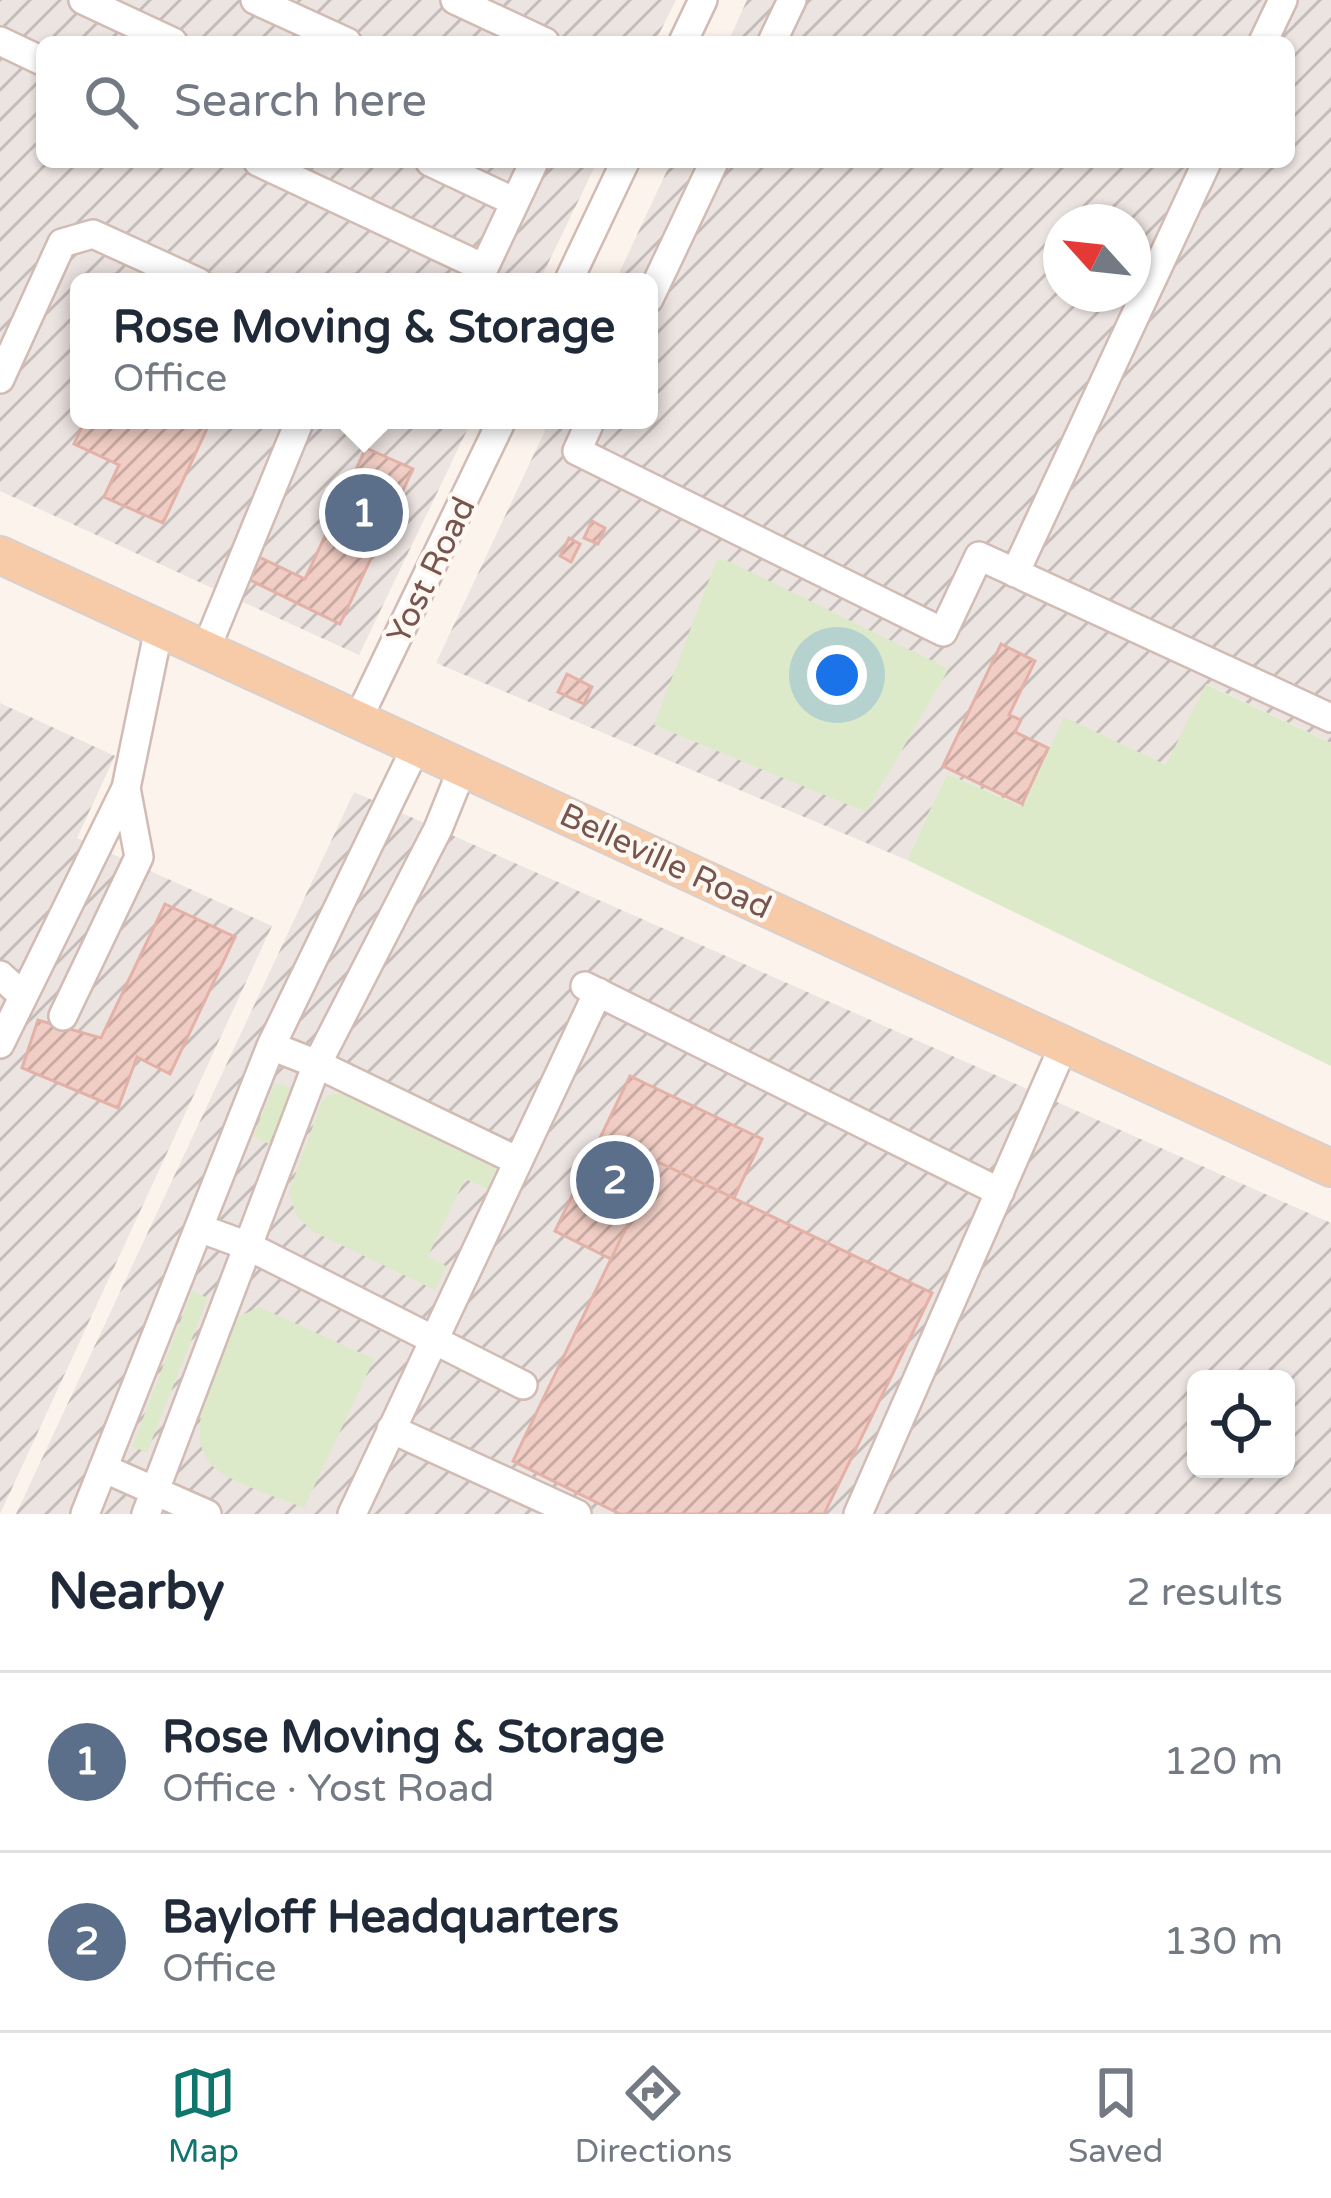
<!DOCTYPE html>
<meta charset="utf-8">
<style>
:root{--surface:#fff;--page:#f6f6f7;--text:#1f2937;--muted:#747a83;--line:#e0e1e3;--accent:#0f766e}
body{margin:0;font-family:"Varela Round",sans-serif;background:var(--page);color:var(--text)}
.controls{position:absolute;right:36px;bottom:36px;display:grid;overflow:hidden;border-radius:18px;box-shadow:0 3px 9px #0004}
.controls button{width:108px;height:108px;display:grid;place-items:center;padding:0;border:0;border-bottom:3px solid var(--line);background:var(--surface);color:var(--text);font:60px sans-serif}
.compass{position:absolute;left:1043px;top:204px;width:108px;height:108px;border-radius:50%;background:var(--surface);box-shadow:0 3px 9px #0004;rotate:297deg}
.you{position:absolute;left:837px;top:675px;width:42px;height:42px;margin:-30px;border:9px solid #fff;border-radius:50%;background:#1a73e8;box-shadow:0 0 0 18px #1a73e833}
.badge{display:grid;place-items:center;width:78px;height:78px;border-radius:50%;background:var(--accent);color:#fff;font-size:39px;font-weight:700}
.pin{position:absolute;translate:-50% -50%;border:6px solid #fff;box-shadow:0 3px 12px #0006}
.popup{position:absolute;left:70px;top:273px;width:588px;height:156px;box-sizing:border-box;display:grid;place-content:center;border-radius:18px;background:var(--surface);filter:drop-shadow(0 3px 9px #0005);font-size:39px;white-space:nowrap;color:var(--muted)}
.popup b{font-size:45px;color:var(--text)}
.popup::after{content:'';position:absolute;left:50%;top:100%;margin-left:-24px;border:24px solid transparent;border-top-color:var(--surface)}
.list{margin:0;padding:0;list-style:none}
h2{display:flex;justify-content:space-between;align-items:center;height:156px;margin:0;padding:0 48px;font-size:51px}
h2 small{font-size:39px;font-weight:400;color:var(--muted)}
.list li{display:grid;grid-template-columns:78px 1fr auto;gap:36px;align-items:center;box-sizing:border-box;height:180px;padding:0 48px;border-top:3px solid var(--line)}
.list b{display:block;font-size:45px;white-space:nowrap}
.list p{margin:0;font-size:39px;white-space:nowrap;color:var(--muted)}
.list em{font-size:39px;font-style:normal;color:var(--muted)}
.icon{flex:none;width:66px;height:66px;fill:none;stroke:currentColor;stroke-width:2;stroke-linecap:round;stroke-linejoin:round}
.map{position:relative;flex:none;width:1331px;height:1514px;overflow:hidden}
.search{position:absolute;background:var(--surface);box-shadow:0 3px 9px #0004;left:36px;right:36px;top:36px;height:132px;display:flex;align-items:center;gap:30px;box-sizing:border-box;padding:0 42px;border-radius:18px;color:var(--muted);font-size:45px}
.sheet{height:516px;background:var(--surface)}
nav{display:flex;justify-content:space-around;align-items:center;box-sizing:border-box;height:168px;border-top:3px solid var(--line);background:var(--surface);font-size:33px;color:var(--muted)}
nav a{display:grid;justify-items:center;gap:6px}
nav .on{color:var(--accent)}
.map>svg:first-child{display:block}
.industrial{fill:url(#industrial-furrows);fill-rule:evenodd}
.green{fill:#ddeaca}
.building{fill:url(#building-hatch);stroke:#e3b1a6;stroke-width:3}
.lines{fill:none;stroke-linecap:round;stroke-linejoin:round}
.minor-casing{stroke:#d2bbb4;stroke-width:32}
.major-casing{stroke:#d9d0ce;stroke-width:40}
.minor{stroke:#fff;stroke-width:27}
.major{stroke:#f7cba8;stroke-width:36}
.labels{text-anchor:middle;stroke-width:9;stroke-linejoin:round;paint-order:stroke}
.street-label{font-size:33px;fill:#78564f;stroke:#fef8f3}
</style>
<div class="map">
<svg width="1331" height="1514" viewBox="0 0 1331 1514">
<defs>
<pattern id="industrial-furrows" width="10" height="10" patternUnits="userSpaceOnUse" patternTransform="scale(3)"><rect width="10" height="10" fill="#ece4e1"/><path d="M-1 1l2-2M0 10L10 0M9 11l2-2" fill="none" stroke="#c4bcb9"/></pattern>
<pattern id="building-hatch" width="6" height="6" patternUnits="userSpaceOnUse" patternTransform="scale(3)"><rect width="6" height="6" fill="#f1cec5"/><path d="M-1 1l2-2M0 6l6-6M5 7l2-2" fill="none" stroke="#c8aaa2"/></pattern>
</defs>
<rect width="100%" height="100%" fill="#fcf3ec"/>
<path class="industrial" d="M0 0H676L655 42H42V162H597L539 282H79V420H472L359 655 0 491Z
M747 0H1331V743L1207 684 1167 766 1023 807 947 774 907 860 436 663 550 420H649V282H615L671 162H1289V42H728ZM1061 222H1133V294H1061Z
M0 703 115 756 77 838 272 926 0 1514Z
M354 792 1331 1223V1514H16ZM1196 1379H1286V1469H1196Z"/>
<path class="green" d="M717 559 726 560 945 667 947 672 866 812 654 725Z
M1206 684 1331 743V1066L907 860 947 774 1023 807 1064 717 1166 765Z
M275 1083 293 1088 269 1144 253 1136Z
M333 1094H344L496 1168 488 1189 465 1179 428 1256 446 1266 435 1290 312 1231 296 1215 289 1192 323 1098Z
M192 1291 208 1298 147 1452 132 1447Z
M259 1307 374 1359 304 1508C277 1497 242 1487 218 1471 173 1439 223 1357 238 1317Z"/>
<path class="building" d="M85 420H211L163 523 104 497 119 465 74 444Z
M366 448 413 469 340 624 250 580 259 557 305 579Z
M592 521 605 528 598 544 584 538Z
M569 538 580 544 571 562 560 556Z
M1001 644 1035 661 1009 715 1021 720 1015 732 1048 748 1022 804 943 766Z
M567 674 592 687 584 704 558 692Z
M165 904 235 937 170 1074 137 1057 118 1108 22 1068 38 1020 101 1038Z
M630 1076 762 1139 734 1198 658 1162 611 1259 555 1231Z
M658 1162 932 1293 824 1514H620L513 1461Z"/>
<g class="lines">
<g class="minor-casing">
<path id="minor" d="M83 0 173 42
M255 0 347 42
M455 0 545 42
M0 41 42 61
M683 42 703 0
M772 42 792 0
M1263 42 1283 0
M258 162 484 268 534 162
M430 162 515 202
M568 282 625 162
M649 299 714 162
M0 379 62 243 93 234 198 282
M591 420 577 451 943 632 979 556 1331 718
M1015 573 1207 162
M206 649 300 420
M358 719 502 420
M0 975 23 996
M585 986 1000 1192
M63 1016 139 857 126 788 159 628
M0 1044 126 788
M271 1046 317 1064 518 1161
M199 1228 248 1246 523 1385
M391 1429 577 1514
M103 1468 207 1514
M85 1514 271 1046 417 745
M146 1514 317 1064 438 829 463 767
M352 1514 598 992
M858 1514 1064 1045"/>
</g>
<g class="major-casing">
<path id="major" d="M0 555 1331 1168"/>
</g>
<use href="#minor" class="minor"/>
<use href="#major" class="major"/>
</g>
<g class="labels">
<g class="street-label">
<text transform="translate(430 570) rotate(-64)" y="12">Yost Road</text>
<text transform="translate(666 860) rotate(25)" y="12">Belleville Road</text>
</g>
</g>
</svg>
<div class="controls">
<button><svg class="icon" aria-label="locate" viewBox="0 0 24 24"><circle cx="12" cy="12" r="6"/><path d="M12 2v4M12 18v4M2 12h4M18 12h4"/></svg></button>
</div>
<svg class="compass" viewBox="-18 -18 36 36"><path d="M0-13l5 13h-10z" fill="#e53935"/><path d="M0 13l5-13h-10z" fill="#747a83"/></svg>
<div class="you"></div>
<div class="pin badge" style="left:364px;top:513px;background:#5c6f8a">1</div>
<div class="popup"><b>Rose Moving &amp; Storage</b>Office</div>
<div class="pin badge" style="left:615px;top:1180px;background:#5c6f8a">2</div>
<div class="search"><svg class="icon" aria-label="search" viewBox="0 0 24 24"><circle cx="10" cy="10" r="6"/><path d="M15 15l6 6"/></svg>Search here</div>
</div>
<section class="sheet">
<h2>Nearby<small>2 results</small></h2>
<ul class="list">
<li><span class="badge" style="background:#5c6f8a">1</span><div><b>Rose Moving &amp; Storage</b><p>Office · Yost Road</p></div><em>120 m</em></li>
<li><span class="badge" style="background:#5c6f8a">2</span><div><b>Bayloff Headquarters</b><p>Office</p></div><em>130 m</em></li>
</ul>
</section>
<nav>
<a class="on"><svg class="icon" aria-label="map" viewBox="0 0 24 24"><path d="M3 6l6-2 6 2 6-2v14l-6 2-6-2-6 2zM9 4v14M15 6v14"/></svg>Map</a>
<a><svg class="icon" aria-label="directions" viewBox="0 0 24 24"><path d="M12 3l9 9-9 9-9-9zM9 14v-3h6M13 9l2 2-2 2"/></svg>Directions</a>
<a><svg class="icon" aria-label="saved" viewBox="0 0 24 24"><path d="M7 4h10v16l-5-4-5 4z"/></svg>Saved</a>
</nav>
